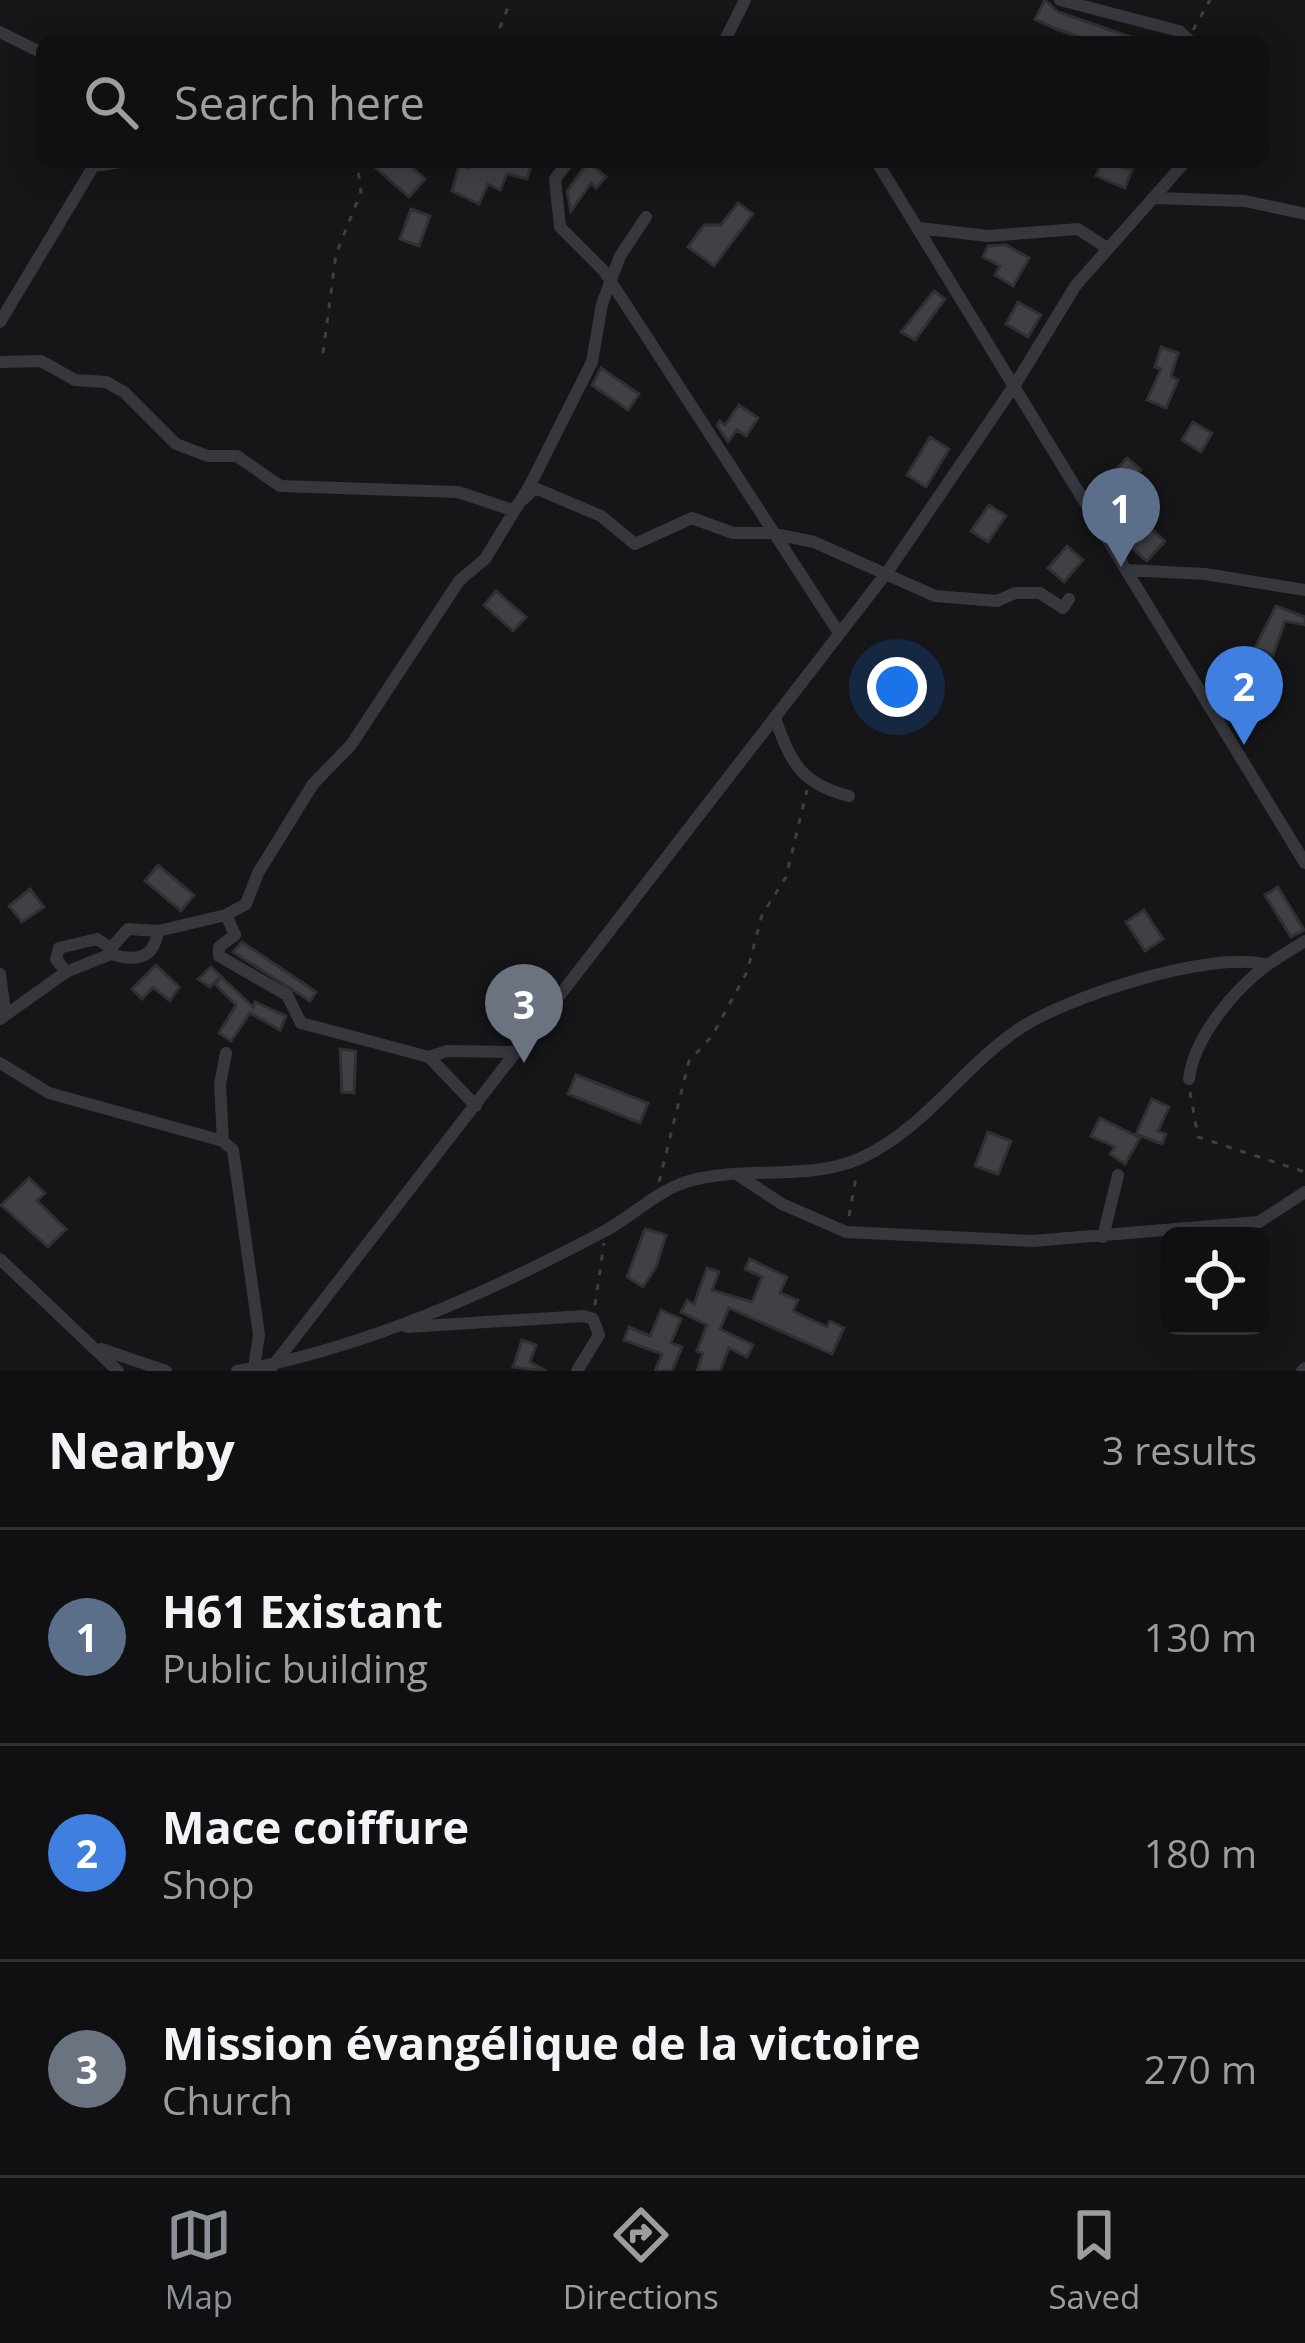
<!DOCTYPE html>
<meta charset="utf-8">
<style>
:root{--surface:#101012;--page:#1e1e20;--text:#f1f3f6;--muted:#9c9d9f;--line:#303032;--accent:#8c9099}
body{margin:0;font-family:"Open Sans",sans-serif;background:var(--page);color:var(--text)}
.controls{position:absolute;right:36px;bottom:36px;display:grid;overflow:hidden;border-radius:18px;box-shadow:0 6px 30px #0003}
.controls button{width:108px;height:108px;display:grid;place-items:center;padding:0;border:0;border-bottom:3px solid var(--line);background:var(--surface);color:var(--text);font:60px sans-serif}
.you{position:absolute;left:897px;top:687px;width:42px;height:42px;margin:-30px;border:9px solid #fff;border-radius:50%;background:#1a73e8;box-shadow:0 0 0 18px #1a73e833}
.badge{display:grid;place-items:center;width:78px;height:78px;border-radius:50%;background:var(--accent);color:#fff;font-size:39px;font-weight:700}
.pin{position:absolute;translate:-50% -99px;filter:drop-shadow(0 3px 6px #0008)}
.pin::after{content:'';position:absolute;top:63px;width:42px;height:36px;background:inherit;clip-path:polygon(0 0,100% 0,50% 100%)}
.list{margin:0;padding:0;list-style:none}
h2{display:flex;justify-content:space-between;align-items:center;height:156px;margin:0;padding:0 48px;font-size:51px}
h2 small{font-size:39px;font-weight:400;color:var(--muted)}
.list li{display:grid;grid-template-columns:78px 1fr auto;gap:36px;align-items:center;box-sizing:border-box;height:216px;padding:0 48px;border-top:3px solid var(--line)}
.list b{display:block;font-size:45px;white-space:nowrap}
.list p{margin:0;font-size:39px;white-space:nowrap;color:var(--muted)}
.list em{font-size:39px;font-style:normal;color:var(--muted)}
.icon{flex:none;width:66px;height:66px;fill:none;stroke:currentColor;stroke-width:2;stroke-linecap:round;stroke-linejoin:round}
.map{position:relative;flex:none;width:1305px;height:1371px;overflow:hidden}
.search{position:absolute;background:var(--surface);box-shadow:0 6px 30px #0003;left:36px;right:36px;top:36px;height:132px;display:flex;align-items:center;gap:30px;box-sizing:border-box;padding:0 42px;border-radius:18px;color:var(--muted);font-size:45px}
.sheet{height:804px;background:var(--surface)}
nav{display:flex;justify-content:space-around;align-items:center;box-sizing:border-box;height:168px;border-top:3px solid var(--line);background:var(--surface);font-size:33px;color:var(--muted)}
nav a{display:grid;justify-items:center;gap:6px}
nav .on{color:var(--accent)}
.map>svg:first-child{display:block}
.building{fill:#404145;stroke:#303034;stroke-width:3}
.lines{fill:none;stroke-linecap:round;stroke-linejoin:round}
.path{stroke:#3d3f44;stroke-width:3;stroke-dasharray:6 9;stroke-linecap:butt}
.street{stroke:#37383d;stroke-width:12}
</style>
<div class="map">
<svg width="1305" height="1371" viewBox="0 0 1305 1371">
<rect width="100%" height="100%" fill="#161618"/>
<path class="building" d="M1045 0 1058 12 1145 42H1093L1056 29 1035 19Z
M369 162H406L425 179 409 197Z
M472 162H532L527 179 507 174 500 190 488 184 479 204 452 191 459 166 469 168Z
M588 162 606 177 596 188 591 183 571 211 567 191Z
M1102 162 1132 170 1125 188 1096 176Z
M738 203 753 214 714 266 688 247 704 225H721Z
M411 209 430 216 419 246 400 239Z
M1006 245 1029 258 1013 286 995 275 1000 266 983 257 988 246Z
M934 291 945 299 915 340 901 332Z
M1018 302 1041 315 1028 337 1006 324Z
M1161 347 1178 353 1171 376 1178 380 1166 408 1147 400 1161 369 1155 367Z
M601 368 639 394 628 410 592 385Z
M739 405 758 418 746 436 737 430 728 442 717 425 720 421 725 425Z
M1193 422 1212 433 1201 452 1182 440Z
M930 437 949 449 926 487 907 475Z
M1127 458 1141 470 1111 503 1098 490Z
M989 505 1006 516 988 542 971 531Z
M1148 526 1165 541 1147 561 1130 547Z
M1067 546 1083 560 1064 582 1048 568Z
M496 591 526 617 513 631 484 605Z
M1276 606 1305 617V625L1285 621 1273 655 1255 648Z
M1238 677 1263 688 1255 703 1231 693Z
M158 865 194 895 181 911 145 881Z
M1278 887 1304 930 1291 937 1265 895Z
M30 889 44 907 22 922 9 906Z
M1144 910 1163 939 1145 951 1126 922Z
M242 942 316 992 310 1001 233 952Z
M156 965 179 987 170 1001 153 987 142 999 132 989Z
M211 967 253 1007 255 1002 286 1016 280 1030 250 1013 231 1041 219 1033 236 1005 216 985 220 977 210 987 198 979Z
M340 1049 356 1051 354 1093 342 1092Z
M576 1075 648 1103 640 1123 568 1094Z
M1152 1099 1169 1107 1158 1131 1166 1134 1162 1144 1136 1134Z
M1100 1118 1140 1138 1125 1164 1110 1154 1115 1147 1091 1136Z
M988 1132 1011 1141 998 1174 975 1166Z
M29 1178 45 1193 37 1201 66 1229 48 1247 1 1205Z
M645 1229 666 1235 656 1267 643 1287 627 1277Z
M750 1259 787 1277 780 1293 798 1300 793 1311 827 1327 830 1321 844 1328 832 1354 729 1308 720 1329 753 1345 747 1357 729 1348 720 1371H697L703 1353 697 1351 707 1325 681 1312 687 1300 694 1304 707 1268 719 1272 712 1290 752 1302 762 1277 745 1269Z
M661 1310 681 1319 671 1343 682 1347 672 1371H655L662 1354 624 1340 629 1327 650 1336Z
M522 1340 536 1345 530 1362 546 1371 513 1367Z"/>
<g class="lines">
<path class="path" d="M1193 30 1210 0
M494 42 511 0
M323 353 336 254 361 192 357 162
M1190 1092 1198 1137 1305 1172
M659 1182 689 1061 712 1036 747 972 762 915 786 877 807 790
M849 1216 857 1172
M595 1305 604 1243"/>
<path class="street" d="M1060 0 1179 31 1191 42
M0 32 42 53
M724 42 745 0
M568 162 555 179 560 227 604 271 837 630
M877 162 1305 863
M94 166 121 162
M1155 198 1245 201 1305 214
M919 228 988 236 1078 229 1107 248
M0 322 96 162
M0 362 41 361 75 380 106 382 124 392 176 444 208 456H237L280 486 458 492 512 510 535 488 601 516 635 544 692 518 733 533H770L814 542 935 596 997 601 1015 593H1040L1063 608 1069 599
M1126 570 1205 574 1305 590
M775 718C791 763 801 784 849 796
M226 915 235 935 219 947V956L287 995 301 1023 429 1057 447 1051 518 1052
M66 972 56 959 59 948 97 939 111 948 128 929 158 931
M0 974 5 1012
M0 1019 66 972 111 954C136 962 154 959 158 931L226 915 246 904 258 873 313 784 351 745 459 581 485 559 529 487 592 362 602 304 620 256 646 217
M429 1057 476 1106
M0 1063 49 1093 223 1141 233 1150 259 1335 254 1368
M1189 1079C1194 1037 1234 990 1267 965
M223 1141 220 1084 226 1053
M738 1175 782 1204 846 1232 1033 1241 1259 1222 1305 1192
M1103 1237 1118 1175
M0 1259 118 1371
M407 1327 584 1316 593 1319 599 1335 577 1371
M101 1349 166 1371
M237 1371C365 1348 488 1293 603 1232 633 1216 656 1191 689 1181 744 1165 808 1182 861 1158 924 1129 960 1070 1016 1031 1062 998 1213 949 1267 965L1305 941
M269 1371 888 571 1016 383 1076 285 1185 162
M1302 1371 1305 1368"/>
</g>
</svg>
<div class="controls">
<button><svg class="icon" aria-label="locate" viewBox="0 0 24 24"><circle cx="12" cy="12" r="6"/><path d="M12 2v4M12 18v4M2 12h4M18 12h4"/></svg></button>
</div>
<div class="you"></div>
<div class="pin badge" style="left:1121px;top:567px;background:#5c6f8a">1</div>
<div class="pin badge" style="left:1244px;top:745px;background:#3f7fe0">2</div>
<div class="pin badge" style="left:524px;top:1063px;background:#6b7280">3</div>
<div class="search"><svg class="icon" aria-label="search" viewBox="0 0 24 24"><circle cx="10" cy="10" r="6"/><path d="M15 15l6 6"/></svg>Search here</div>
</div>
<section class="sheet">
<h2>Nearby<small>3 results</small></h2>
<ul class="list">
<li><span class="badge" style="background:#5c6f8a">1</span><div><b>H61 Existant</b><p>Public building</p></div><em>130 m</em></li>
<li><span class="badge" style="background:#3f7fe0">2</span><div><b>Mace coiffure</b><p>Shop</p></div><em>180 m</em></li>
<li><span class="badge" style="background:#6b7280">3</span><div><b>Mission évangélique de la victoire</b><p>Church</p></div><em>270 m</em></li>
</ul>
</section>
<nav>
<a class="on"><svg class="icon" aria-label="map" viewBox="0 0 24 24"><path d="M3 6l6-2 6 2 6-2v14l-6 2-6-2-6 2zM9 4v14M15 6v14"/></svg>Map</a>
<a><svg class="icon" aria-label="directions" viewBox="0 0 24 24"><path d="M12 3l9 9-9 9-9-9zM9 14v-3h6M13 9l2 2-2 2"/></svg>Directions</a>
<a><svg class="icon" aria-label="saved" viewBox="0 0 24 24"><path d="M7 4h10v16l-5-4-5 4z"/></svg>Saved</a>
</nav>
